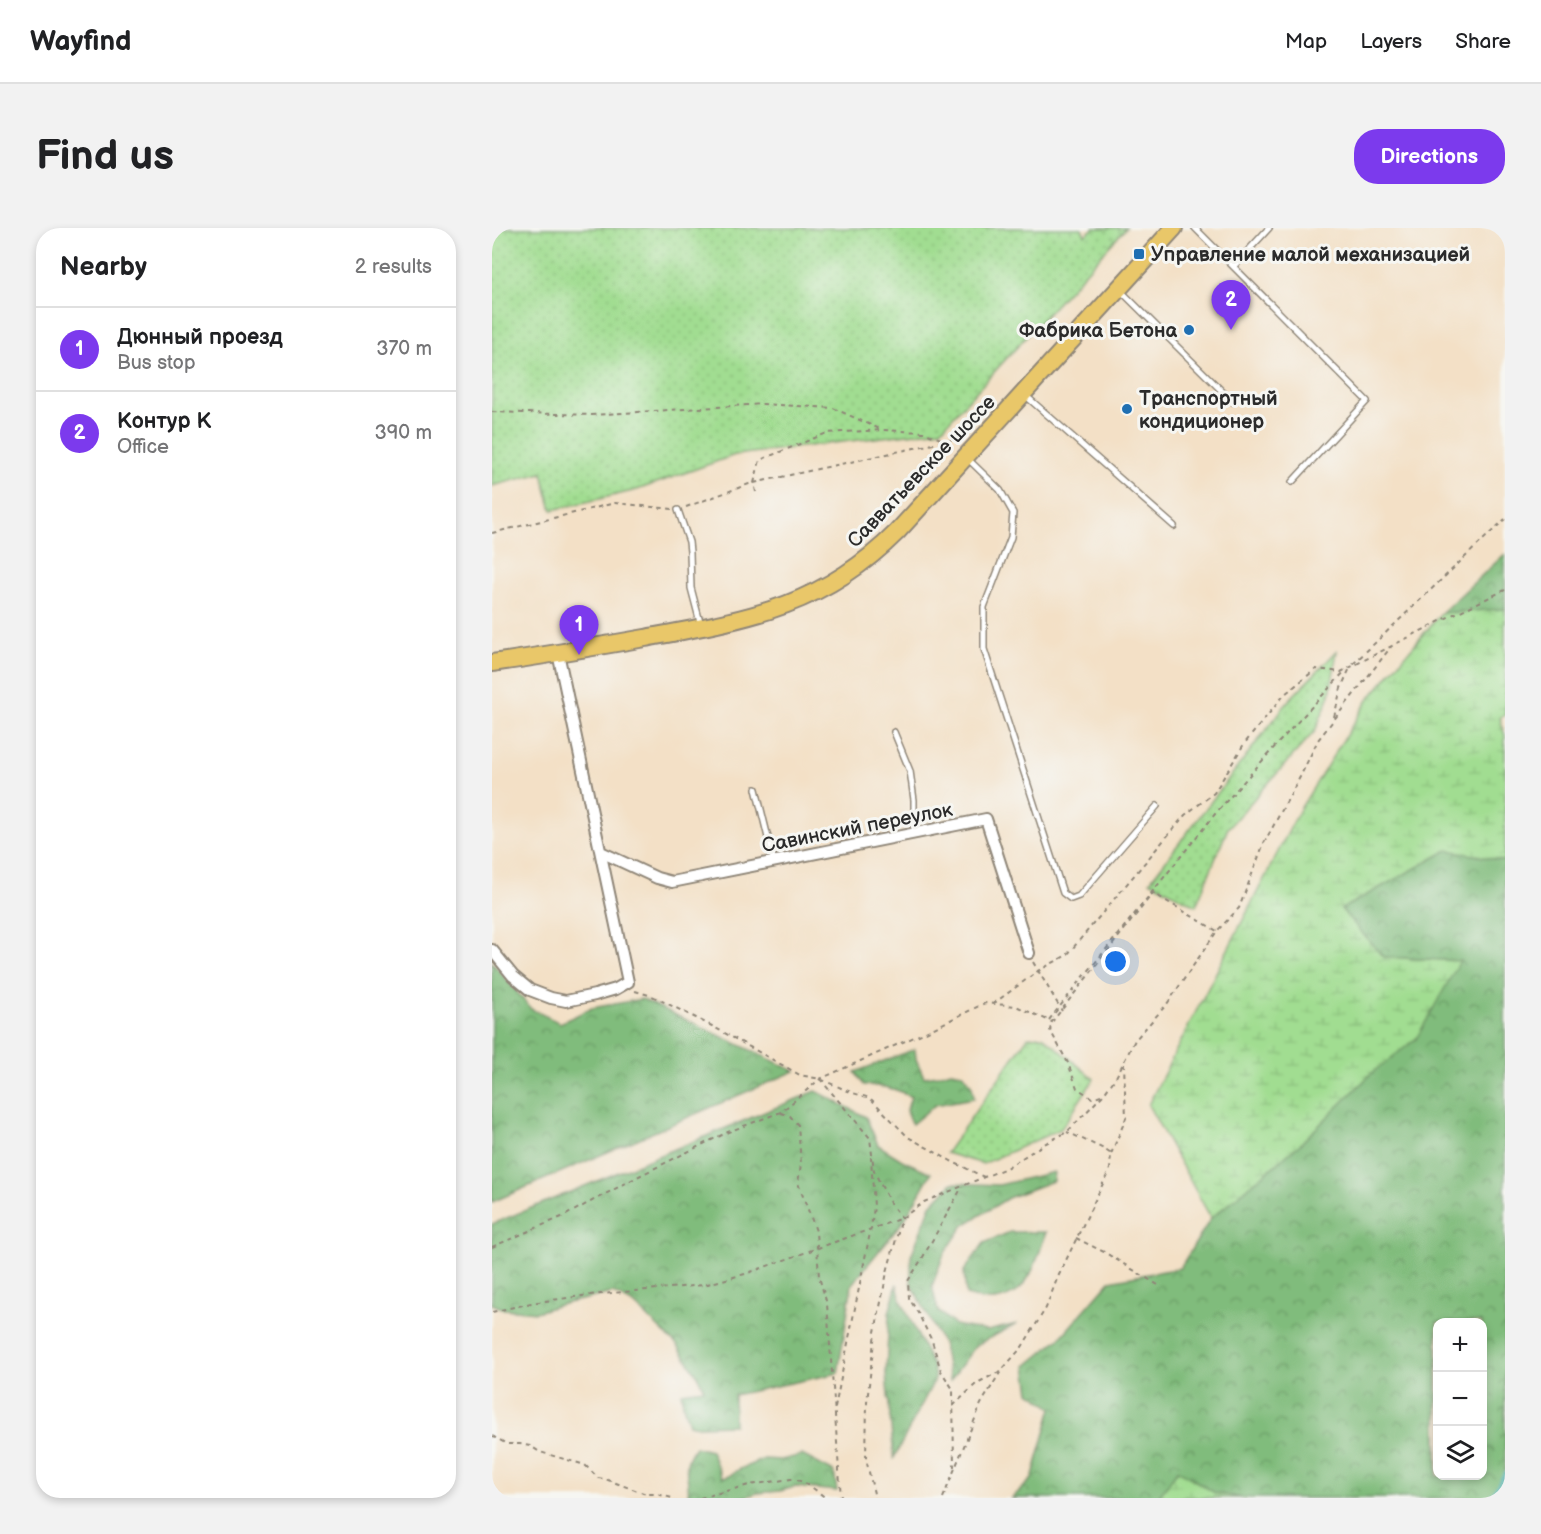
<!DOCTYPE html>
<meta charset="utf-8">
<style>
:root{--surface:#fff;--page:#f2f2f2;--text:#202124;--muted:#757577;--line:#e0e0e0;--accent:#7c3aed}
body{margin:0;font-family:"Balsamiq Sans",sans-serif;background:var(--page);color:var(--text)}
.controls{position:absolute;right:18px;bottom:18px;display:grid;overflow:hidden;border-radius:12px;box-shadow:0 3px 9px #0003}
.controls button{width:54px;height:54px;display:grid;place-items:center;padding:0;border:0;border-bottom:2px solid var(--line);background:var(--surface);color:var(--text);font:30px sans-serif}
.you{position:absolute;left:624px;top:734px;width:21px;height:21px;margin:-15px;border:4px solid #fff;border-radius:50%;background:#1a73e8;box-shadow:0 0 0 9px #1a73e833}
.badge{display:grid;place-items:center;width:39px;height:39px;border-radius:50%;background:var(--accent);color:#fff;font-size:20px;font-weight:700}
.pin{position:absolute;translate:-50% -50px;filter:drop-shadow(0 2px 3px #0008)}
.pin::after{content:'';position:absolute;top:32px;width:21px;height:18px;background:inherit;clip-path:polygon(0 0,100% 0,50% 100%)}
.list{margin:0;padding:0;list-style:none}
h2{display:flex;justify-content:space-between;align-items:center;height:78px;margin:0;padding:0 24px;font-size:26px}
h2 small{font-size:20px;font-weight:400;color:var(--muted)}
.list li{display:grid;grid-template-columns:39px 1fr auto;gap:18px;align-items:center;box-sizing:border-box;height:84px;padding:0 24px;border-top:2px solid var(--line)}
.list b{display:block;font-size:22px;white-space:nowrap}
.list p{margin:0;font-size:20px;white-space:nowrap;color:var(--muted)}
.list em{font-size:20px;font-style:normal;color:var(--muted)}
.icon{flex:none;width:33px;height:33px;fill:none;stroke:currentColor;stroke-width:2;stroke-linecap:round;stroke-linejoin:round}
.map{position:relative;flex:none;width:1013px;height:1270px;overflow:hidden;border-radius:24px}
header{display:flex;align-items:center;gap:36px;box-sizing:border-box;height:84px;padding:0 30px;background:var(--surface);border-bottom:2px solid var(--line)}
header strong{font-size:28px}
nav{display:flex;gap:33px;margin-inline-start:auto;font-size:21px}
.intro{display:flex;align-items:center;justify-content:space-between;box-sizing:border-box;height:144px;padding:0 36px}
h1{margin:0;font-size:42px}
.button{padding:15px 27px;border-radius:24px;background:var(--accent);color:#fff;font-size:21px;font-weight:700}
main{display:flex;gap:36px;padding:0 36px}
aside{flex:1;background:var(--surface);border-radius:24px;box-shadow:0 3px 9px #0003}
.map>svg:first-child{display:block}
.grass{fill:url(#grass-dots);stroke:#66845e;stroke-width:1.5}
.forest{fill:url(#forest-crowns);stroke:#567453;stroke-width:1.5;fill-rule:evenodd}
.wetland{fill:url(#wetland-marsh);stroke:#66845e;stroke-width:1.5}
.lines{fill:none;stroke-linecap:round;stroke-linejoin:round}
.stream{stroke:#3faebc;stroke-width:3}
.lane-casing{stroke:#8f8678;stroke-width:8}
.street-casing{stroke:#8f8678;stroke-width:14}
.primary-casing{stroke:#8f8678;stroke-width:20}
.path{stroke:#8f8678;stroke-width:2;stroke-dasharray:4.5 4.5;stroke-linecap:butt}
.lane{stroke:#fff;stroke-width:5}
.street{stroke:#fff;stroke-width:10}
.primary{stroke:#e9c769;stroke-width:16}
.poi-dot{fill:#1f6fb2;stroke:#f6f6f2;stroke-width:2}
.labels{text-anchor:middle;stroke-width:6;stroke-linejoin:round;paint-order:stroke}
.poi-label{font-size:20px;font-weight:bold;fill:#2b2b2b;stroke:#f6f6f2;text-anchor:start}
.street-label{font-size:20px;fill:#2b2b2b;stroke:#f6f6f2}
</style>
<header>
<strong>Wayfind</strong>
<nav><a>Map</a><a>Layers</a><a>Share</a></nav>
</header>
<div class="intro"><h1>Find us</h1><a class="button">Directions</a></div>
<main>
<aside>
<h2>Nearby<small>2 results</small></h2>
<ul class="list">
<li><span class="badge">1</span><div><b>Дюнный проезд</b><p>Bus stop</p></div><em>370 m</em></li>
<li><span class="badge">2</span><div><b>Контур К</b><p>Office</p></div><em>390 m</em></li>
</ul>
</aside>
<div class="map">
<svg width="1013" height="1270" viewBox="0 0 1013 1270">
<defs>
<pattern id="grass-dots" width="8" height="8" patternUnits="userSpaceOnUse" patternTransform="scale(1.5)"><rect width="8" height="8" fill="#a1dd91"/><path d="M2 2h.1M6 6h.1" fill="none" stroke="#8bbe7d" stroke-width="1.8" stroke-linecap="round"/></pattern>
<pattern id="forest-crowns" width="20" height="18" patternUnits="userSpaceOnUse" patternTransform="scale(1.5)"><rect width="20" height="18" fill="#80bc7b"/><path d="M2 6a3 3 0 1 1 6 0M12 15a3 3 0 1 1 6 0" fill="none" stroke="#699965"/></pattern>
<pattern id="wetland-marsh" width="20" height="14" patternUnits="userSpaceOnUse" patternTransform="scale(1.5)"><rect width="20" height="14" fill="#a1dd91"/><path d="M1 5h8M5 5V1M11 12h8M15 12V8" fill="none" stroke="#8bbe7d"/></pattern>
</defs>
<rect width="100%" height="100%" fill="#f6f6f2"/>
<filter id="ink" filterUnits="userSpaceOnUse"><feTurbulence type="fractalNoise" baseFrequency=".0167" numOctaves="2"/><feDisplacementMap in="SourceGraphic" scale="12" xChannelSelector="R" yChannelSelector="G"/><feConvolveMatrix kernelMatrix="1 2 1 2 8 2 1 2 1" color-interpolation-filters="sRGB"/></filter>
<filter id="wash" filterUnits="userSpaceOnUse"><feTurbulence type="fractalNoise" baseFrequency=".008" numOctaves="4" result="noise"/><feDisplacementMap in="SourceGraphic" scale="24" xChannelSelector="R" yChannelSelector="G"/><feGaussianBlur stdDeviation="1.35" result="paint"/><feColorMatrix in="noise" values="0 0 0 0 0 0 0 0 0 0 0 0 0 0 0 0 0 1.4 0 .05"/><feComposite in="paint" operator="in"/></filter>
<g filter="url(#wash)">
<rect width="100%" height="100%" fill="#f3e0c6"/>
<path class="grass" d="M0 0H590L593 7 602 0H634L449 202 243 227 145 262 60 282 50 245 0 258Z
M845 423 838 467 823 503 736 600 704 678 658 653 798 471Z
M551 808 602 851 569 901 491 936 454 925 536 809Z"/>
<path class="forest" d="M1013 326V381L949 385Z
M956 622 1013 633V1270H750L723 1265 686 1242 666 1270H520L540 1251 560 1180 538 1164 534 1138 569 1109 618 1053 688 1040 719 990 807 917 881 844 967 733 891 729 849 681ZM945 1094H990V1248H945Z
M0 734 39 781 68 795 100 780 150 771 303 843 0 974Z
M423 821 424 831 432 849 446 847 459 843 470 845 480 858 482 870 443 877 420 896C412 884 415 882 419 869 404 860 390 858 372 857L363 844Z
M324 863 374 889 386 917 410 932 439 945 413 991 360 1056 346 1145 242 1167V1197L206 1198 197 1196 192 1181 189 1164 212 1161 204 1145 186 1118 142 1076 121 1065 71 1076 44 1084 12 1081 0 1076V996Z
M562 944 561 953 516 970 472 997 452 1026 440 1058 446 1083 463 1097 495 1103 525 1096 484 1117 458 1153 451 1117 419 1055V1028L439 977 460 955 507 957Z
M518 1004H554C545 1033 537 1068 503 1072 494 1074 483 1069 474 1067L472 1043 492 1015Z
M405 1056 408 1070 441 1139 443 1151 402 1230 394 1146 397 1085Z
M203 1219 219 1223 230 1250 237 1248 248 1241 272 1231 289 1232 310 1227 342 1244 345 1263 303 1259 288 1263 265 1265 250 1270H196C199 1246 187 1242 203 1219Z"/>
<path class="wetland" d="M1013 381V487L1008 490 1013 508V633L956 622 849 681 891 729 968 733 924 811 881 844 807 917 719 990 656 877 808 581 876 472 949 385Z
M686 1242 723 1265 750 1270H666Z"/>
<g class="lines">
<path class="stream" d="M998 1270 1013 1245"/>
</g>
</g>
<g filter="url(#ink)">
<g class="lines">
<g class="lane-casing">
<path id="lane" d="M703 0 875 173 800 254
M742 38 777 0
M628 62 741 174
M534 168 682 298
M475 230 508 262 521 285 519 309 492 379V421L571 665 579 671 587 668 665 578
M186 282 197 314 198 324 199 360 209 398
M402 504 418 543 422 572V605
M264 561 282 634"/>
</g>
<g class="street-casing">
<path id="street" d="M109 624 165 650 180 654 494 591 537 725
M0 722 21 748 38 762 59 770 74 773 103 767 124 761 136 754 66 425"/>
</g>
<g class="primary-casing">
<path id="primary" d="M0 435C51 428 102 419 153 410 255 391 329 380 405 304L682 0"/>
</g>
<path class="path" d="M0 184 99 187 271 176 341 180 390 202
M264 264 262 255 268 232 335 205 390 202 431 204 454 213
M194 279 257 256 473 209
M0 305 123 275 180 281
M861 436 1013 291
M842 489 849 460 858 440
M541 734 570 783
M143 763 160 768 220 798 308 847 328 851 361 865 378 870 416 909 459 933 492 949
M501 776 546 743 575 727 693 587 722 565 752 516 793 466 824 441 849 444 962 386 1013 362
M557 792 723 586 787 514 854 442
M328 851 378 910 382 943 398 975 410 990 395 1044 383 1104 375 1174 374 1231 383 1270
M609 867 600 870 585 860 576 835 558 802 560 794 661 665 725 703
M289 885 298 888 306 897 309 936 306 955 324 1003 327 1049 335 1076 349 1270
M619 926 634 890 632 836
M584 1010 612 1024 666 1057
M0 1019 72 988 149 947 236 904 289 884 328 851 438 802 493 775 524 778 560 794
M0 1084 39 1075 97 1067 212 1057 253 1046 410 990 432 974 514 940 554 915 575 904 612 866 624 849 643 812 675 776 725 703 747 680 772 615 808 549 826 512 899 419
M461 1178 485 1155 507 1144
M343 1180 379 1000 382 979 379 929
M0 1208 15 1216H28L38 1218 48 1224 93 1237 106 1250 113 1251 154 1266H165L180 1270
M462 1240 461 1161 449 1143 440 1113 426 1085 417 1070 416 1053 431 1029 470 959
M208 1270 257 1257 299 1251C313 1252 323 1262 334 1270
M451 1270 489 1176 509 1143 530 1119 554 1080 565 1051 618 941 619 926 612 921 575 904"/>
<use href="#lane" class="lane"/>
<use href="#street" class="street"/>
<use href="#primary" class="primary"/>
</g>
</g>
<g class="poi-dot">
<rect x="641" y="20" width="12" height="12" rx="3"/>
<circle cx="697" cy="102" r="6"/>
<circle cx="635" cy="181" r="6"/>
</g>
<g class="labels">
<g class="poi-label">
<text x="659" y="33">Управление малой механизацией</text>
<text x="685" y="109" text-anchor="end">Фабрика Бетона</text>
<text x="647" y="177">Транспортный<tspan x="647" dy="23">кондиционер</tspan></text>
</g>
<g class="street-label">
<text transform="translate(429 243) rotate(-46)" y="7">Савватьевское шоссе</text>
<text transform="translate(365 599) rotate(-11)" y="7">Савинский переулок</text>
</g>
</g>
</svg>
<div class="controls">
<button>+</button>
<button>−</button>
<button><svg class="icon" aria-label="layers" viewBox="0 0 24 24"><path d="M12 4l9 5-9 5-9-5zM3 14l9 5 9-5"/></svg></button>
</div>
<div class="you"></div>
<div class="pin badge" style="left:87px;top:427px">1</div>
<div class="pin badge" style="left:739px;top:102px">2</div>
</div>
</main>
